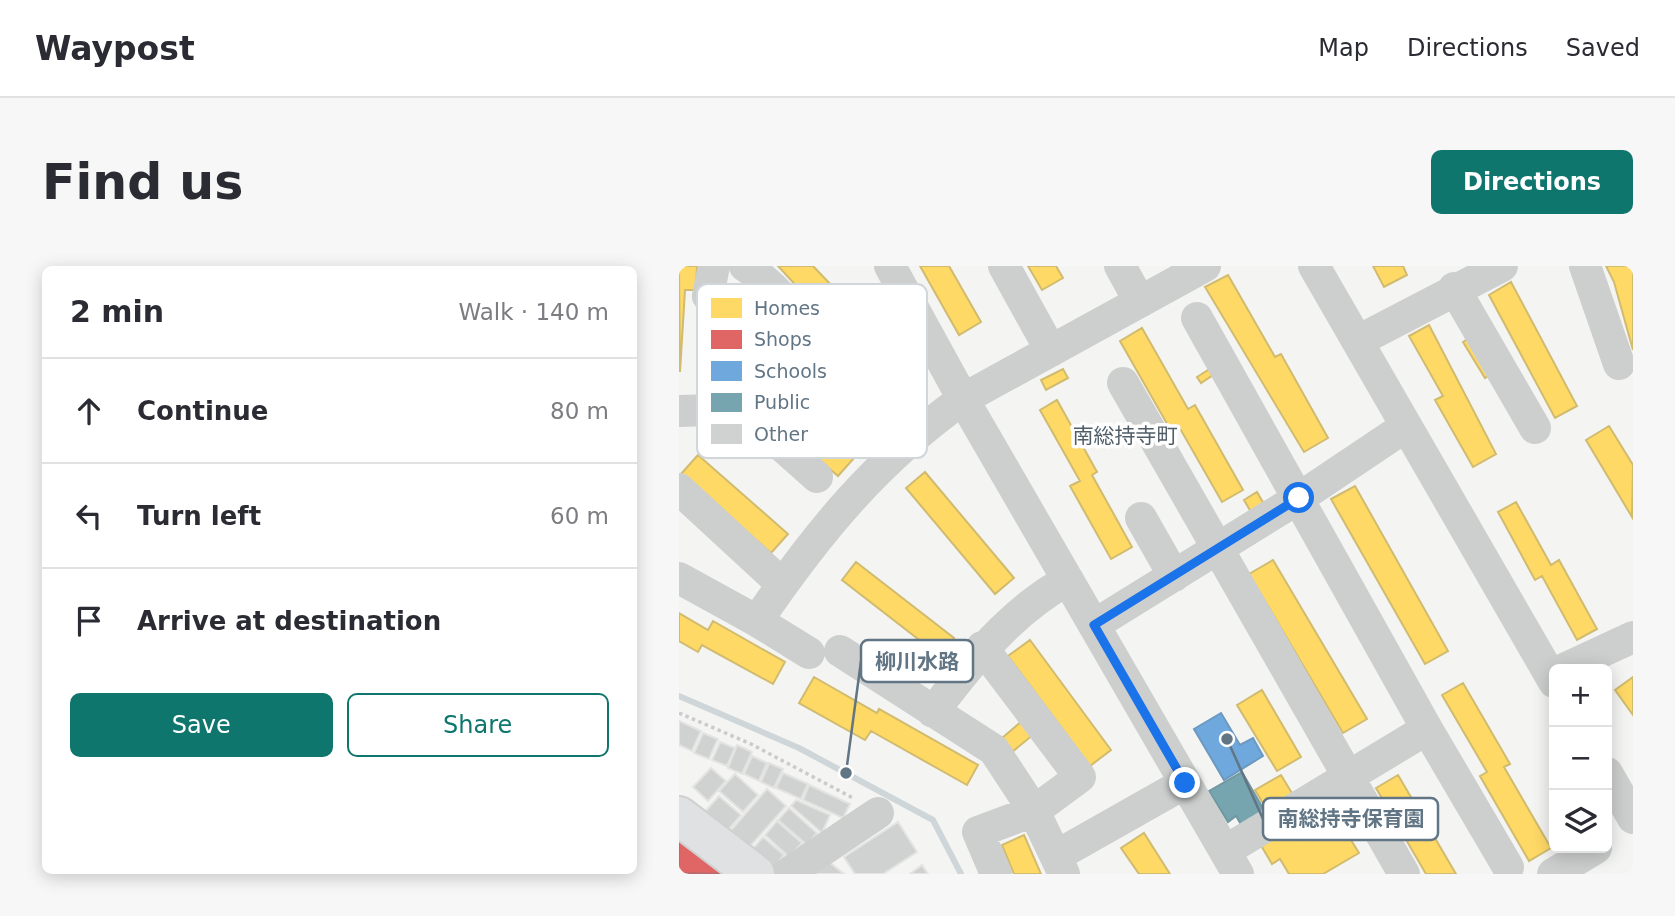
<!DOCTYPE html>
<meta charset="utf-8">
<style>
:root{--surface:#fff;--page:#f7f7f7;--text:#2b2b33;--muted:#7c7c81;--line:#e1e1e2;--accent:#0f766e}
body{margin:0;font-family:"DejaVu Sans","Noto Sans JP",sans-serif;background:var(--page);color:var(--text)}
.controls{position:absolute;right:21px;bottom:21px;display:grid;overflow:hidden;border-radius:10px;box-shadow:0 4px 18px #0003}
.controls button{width:63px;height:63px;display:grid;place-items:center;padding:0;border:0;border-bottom:2px solid var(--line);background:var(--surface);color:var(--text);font:35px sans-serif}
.stop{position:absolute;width:21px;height:21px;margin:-16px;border:5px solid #1a73e8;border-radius:50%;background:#fff}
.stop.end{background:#1a73e8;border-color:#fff;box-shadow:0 2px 7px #0008}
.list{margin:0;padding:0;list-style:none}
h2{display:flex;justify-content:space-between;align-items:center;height:91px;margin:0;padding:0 28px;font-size:30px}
h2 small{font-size:23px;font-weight:400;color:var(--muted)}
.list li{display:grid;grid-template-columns:46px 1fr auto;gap:21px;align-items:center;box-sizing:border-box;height:105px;padding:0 28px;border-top:2px solid var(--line)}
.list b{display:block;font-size:26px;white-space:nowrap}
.list em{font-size:23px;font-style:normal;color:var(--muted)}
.actions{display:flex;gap:14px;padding:21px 28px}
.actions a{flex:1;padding:16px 0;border:2px solid var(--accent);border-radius:10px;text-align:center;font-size:24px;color:var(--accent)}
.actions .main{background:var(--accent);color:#fff}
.icon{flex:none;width:38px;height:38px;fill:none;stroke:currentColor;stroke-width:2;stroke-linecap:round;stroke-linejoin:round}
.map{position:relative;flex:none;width:954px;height:608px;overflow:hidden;border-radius:10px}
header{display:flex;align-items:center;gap:42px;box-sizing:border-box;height:98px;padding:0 35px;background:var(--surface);border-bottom:2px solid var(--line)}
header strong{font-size:33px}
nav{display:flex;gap:38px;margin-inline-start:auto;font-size:24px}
.intro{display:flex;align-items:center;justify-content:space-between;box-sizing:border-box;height:168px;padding:0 42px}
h1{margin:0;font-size:49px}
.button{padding:18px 32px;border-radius:10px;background:var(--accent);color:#fff;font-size:24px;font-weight:700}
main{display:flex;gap:42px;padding:0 42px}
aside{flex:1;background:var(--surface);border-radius:10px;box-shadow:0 4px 18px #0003}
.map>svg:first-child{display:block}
.homes{fill:#ffd966;stroke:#d0bb6f;stroke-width:2}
.shops{fill:#e06666;stroke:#ba6a6f;stroke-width:2}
.schools{fill:#6fa8dc;stroke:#6b99c2;stroke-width:2}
.public{fill:#76a5af;stroke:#7097a2;stroke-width:2}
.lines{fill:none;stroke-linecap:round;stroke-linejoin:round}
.stream{stroke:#ced6d9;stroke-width:6}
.building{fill:#d0d1d1;stroke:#e3e3e2;stroke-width:2}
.major-casing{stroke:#cfd1d1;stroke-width:42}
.path{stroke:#cacbcc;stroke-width:3.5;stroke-dasharray:3.5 3.5;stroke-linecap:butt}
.minor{stroke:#cdcfcf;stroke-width:32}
.major{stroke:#e0e1e2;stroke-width:38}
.route{stroke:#1a73e8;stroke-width:9}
.labels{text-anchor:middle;stroke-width:7;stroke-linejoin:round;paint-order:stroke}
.neighbourhood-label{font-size:21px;fill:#505e69;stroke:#fff}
.key{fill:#fff;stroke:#d0d6da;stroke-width:2}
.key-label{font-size:19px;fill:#617585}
.leader{fill:none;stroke:#617585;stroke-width:2.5}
.callout-dot{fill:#617585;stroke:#fff;stroke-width:2.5}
.callout{fill:#fff;stroke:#617585;stroke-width:2.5}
.callout-label{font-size:21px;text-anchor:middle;font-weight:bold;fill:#617585}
</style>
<header>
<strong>Waypost</strong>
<nav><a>Map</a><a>Directions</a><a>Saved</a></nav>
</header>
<div class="intro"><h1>Find us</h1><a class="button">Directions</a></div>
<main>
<aside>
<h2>2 min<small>Walk · 140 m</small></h2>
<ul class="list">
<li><svg class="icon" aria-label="ahead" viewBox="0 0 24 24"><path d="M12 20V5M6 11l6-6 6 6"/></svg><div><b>Continue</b></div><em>80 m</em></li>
<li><svg class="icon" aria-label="left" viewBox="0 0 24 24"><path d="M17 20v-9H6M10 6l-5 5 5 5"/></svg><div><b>Turn left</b></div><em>60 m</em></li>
<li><svg class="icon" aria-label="arrive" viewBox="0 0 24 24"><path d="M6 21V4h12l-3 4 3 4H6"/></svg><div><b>Arrive at destination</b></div></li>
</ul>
<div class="actions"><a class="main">Save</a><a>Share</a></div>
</aside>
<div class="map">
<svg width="954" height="608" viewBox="0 0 954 608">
<rect width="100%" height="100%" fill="#f4f4f2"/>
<path class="homes" d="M0 0H18L17 24H6L1 106Z
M99 0H134L155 22 234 136 213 151 134 38Z
M241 0H270L302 56 280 69Z
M349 0H377L384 12 363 24Z
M694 0H724L728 9 705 21Z
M927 0H954V84L935 16Z
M549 9 596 91 602 88 649 172 625 186 526 21Z
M832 16 898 140 876 152 810 29Z
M750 59 817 188 794 201 756 134 764 130 730 70Z
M463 62 509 143 516 139 564 224 543 236 499 159 491 163 441 75Z
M797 68 819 104 806 112 784 76Z
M52 86 175 192 159 210 36 104Z
M537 99 534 109 522 117 518 111Z
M384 103 389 112 367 124 362 114Z
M378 134 418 206 413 209 453 281 432 293 391 220 401 215 361 144Z
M930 160 954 199 953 251 907 174Z
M19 189 109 268 92 287 2 208Z
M246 206 335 312 316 328 227 222Z
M676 220 769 385 746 398 652 233Z
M578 226 585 238 572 246 565 234Z
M837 236 872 299 880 294 918 363 898 374 863 310 856 314 819 246Z
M594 294 688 453 664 467 570 308Z
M177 296 275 372 261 390 163 314Z
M0 347 29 364 34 355 106 396 94 418 23 379 19 386 0 375Z
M351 374 432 484 411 500 329 390Z
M135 411 198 447 200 443 299 499 288 519 192 465 186 474 120 437Z
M954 411V449L936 424Z
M784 417 831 498 825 501 872 582 850 595 801 510 808 506 763 429Z
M583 424 622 491 598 505 558 439Z
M343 455 355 468 327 491 316 478Z
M602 509 614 529 588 544 576 524Z
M719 509 777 608H747L697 522Z
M659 553 680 587 644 608H610L601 593 593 598 580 576 612 557 622 574Z
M465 567 491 608H460L442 582Z
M345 569 362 608H335L323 579Z"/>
<path class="shops" d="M0 564 57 608 0 607Z"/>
<path class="schools" d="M542 447 561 479 574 472 584 490 545 514 515 463Z"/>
<path class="public" d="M563 506 586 546 563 560 557 550 549 556 530 525Z"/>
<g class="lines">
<path class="stream" d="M0 430 120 482 254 554 282 608"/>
</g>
<path class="building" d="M0 455 22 465 13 485 0 479Z
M24 467 39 473 30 493 15 487Z
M41 476 56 482 48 500 33 494Z
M58 479 73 486 63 508 49 502Z
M73 490 88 497 80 515 65 508Z
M90 497 104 503 95 522 82 516Z
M32 502 47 515 29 535 14 521Z
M104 507 129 518 122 533 97 522Z
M56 508 79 529 64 546 40 525Z
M130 519 171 538 164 552 124 534Z
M88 523 107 540 66 586 47 570Z
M40 530 62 549 45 569 23 549Z
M117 534 151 549 143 567 112 540Z
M110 542 138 567 128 579 99 554Z
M98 555 123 577 110 591 86 569Z
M219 556 238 586 204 608H176L165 591Z
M84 571 105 589 91 606 70 587Z
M145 592 165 608H133Z
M243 599 249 608H231Z"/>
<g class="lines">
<g class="major-casing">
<path id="major" d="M0 550 76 608"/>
</g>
<path class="path" d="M0 447 72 478 174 532"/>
<path class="minor" d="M35 0 29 30 192 165
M66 0C118 33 148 93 179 143
M211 0 284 133 559 608
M325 0 372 85
M441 0 461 36
M635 0 875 416
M906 0 940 98
M775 22 856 162
M518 52 748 463 546 585
M679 75 823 0
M444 117 725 608
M0 145 35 144 67 148 138 211
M0 223 103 318
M462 252 495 310
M0 312 78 355C139 266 196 196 284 133L526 0
M78 355 130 387
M415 359 620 232 726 161
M161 385 315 484 355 545 401 511 303 381
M885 403 954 371
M254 446C292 396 332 345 389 314
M748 463 829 601
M928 507 954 552
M377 590 506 517
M108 608 199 547
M317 608 299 566 355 545 385 608
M874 608 917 582"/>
<use href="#major" class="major"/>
</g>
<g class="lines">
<path class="route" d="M506 517 415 359 620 232"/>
</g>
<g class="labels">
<g class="neighbourhood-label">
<text x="446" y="177">南総持寺町</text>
</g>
</g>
<rect x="18" y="18" width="230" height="174" rx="10" class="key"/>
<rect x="32" y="32" width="31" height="20" fill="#ffd966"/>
<rect x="32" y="64" width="31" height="19" fill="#e06666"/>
<rect x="32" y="95" width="31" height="20" fill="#6fa8dc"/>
<rect x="32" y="127" width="31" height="19" fill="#76a5af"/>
<rect x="32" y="158" width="31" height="20" fill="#d0d1d1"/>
<g class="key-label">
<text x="75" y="49">Homes</text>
<text x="75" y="80">Shops</text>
<text x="75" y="112">Schools</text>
<text x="75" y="143">Public</text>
<text x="75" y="175">Other</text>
</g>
<path class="leader" d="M167 507L182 395M548 473L584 553"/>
<g class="callout-dot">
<circle cx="167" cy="507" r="7"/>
<circle cx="548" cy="473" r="7"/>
</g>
<g class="callout">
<rect x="182" y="374" width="112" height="42" rx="7"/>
<rect x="584" y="532" width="175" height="42" rx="7"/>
</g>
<g class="callout-label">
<text x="238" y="403">柳川水路</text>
<text x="672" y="560">南総持寺保育園</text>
</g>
</svg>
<div class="controls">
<button>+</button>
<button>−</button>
<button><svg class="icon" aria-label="layers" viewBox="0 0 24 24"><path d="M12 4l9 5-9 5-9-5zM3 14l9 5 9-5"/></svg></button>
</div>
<div class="stop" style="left:620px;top:232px"></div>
<div class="stop end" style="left:506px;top:517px"></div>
</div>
</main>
